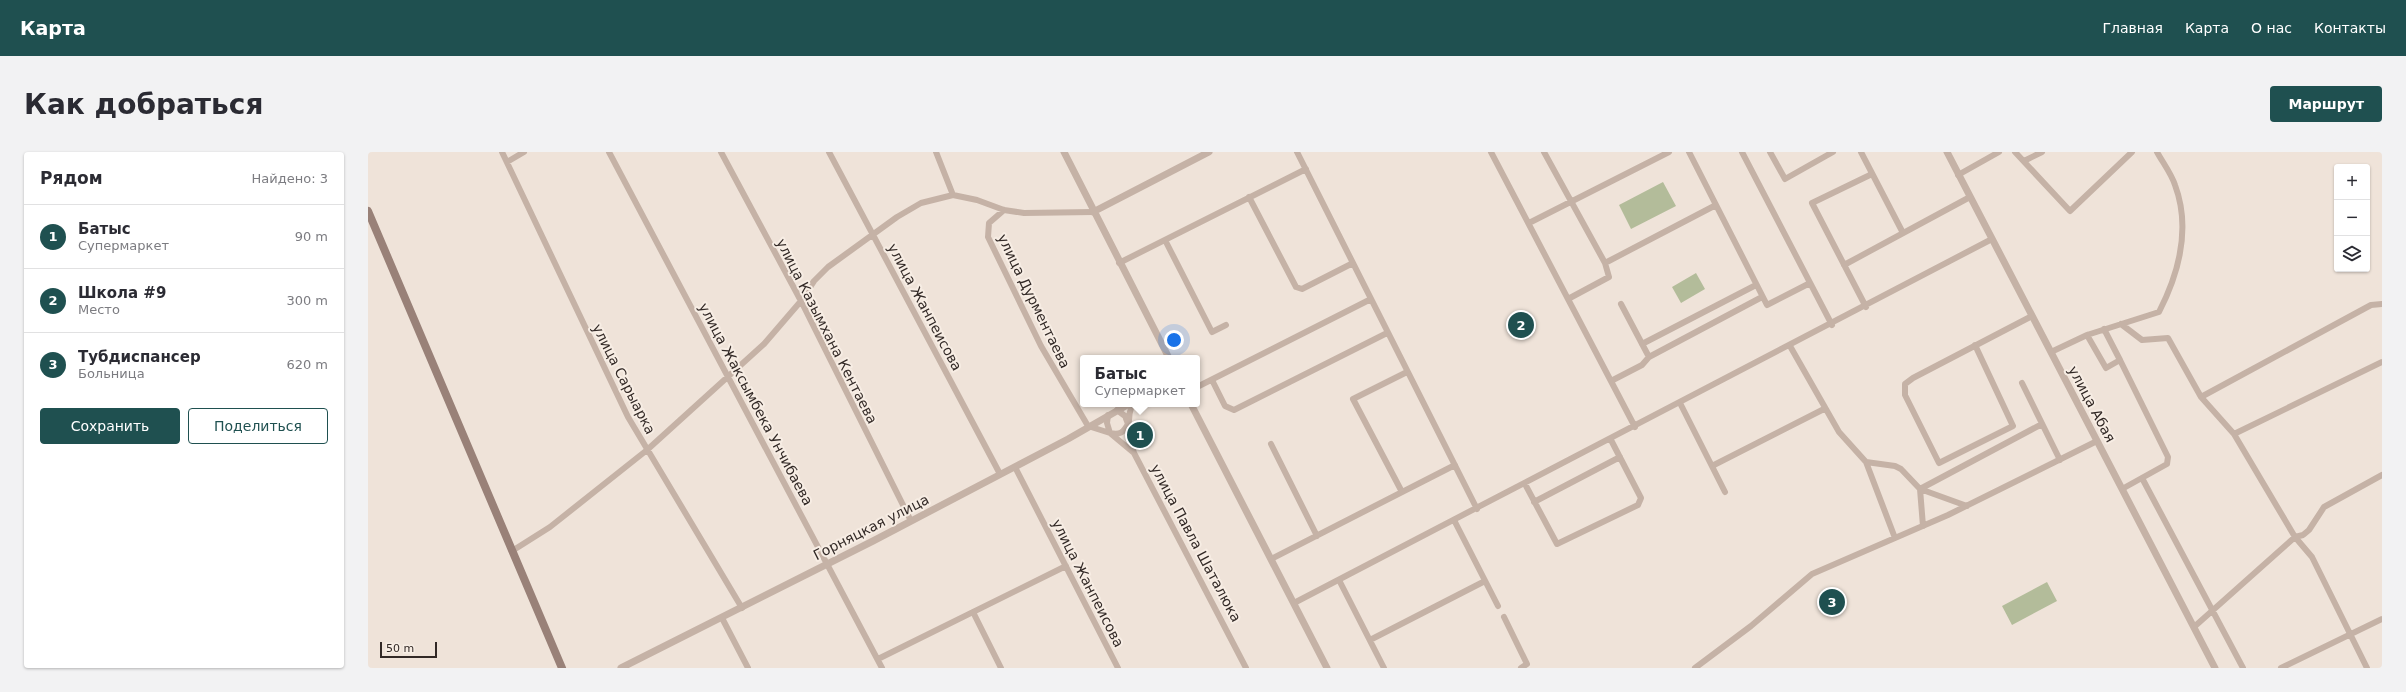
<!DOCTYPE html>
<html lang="ru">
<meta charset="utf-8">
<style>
:root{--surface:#fff;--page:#f2f2f3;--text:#2b2b33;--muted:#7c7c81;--line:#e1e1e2;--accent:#1f5050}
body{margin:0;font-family:"DejaVu Sans",sans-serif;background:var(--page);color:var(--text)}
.controls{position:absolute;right:12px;top:12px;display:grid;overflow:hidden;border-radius:4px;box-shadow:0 1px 3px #0004}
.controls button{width:36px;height:36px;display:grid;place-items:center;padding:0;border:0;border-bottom:1px solid var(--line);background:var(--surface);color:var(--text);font:20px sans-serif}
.scale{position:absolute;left:12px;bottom:10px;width:57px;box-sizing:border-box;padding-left:4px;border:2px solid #322926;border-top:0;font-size:11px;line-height:14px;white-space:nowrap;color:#322926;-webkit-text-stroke:3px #f7ede4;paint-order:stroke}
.you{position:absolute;left:806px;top:188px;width:14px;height:14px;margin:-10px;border:3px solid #fff;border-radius:50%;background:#1a73e8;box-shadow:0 0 0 6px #1a73e833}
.badge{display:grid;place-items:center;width:26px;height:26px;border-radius:50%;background:var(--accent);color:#fff;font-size:13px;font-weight:700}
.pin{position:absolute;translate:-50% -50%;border:2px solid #fff;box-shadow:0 1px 4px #0006}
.popup{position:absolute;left:712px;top:203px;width:120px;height:52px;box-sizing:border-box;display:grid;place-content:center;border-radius:4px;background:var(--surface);filter:drop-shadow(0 1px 3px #0005);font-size:13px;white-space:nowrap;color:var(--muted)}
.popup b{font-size:15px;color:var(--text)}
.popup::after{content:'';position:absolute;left:50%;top:100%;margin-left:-8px;border:8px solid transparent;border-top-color:var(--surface)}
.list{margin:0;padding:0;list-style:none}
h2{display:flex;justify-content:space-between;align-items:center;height:52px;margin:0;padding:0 16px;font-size:17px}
h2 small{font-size:13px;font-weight:400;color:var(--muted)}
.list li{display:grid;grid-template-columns:26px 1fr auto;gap:12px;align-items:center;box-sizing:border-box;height:64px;padding:0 16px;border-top:1px solid var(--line)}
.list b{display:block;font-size:15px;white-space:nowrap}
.list p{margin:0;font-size:13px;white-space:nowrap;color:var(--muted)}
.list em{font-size:13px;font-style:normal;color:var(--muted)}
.actions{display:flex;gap:8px;padding:12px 16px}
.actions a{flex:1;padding:9px 0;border:1px solid var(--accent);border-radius:4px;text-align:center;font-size:14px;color:var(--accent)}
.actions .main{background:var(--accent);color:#fff}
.icon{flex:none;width:22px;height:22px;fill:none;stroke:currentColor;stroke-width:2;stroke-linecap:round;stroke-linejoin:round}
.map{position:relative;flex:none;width:2014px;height:516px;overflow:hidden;border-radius:4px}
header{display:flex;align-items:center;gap:24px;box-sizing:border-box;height:56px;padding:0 20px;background:var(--accent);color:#fff}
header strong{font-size:19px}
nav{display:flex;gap:22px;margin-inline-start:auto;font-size:14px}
.intro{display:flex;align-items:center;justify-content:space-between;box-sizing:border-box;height:96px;padding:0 24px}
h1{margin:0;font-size:28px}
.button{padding:10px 18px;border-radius:4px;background:var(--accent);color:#fff;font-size:14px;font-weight:700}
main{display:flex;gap:24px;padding:0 24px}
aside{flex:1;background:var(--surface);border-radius:4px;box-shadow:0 1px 3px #0004}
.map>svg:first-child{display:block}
.green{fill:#b3bc9a}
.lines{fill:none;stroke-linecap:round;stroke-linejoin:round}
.minor{stroke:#c5b2a6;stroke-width:6}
.tertiary{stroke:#c5b2a6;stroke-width:7}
.secondary{stroke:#998178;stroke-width:8}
.labels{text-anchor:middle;stroke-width:4;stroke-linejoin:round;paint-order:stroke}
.street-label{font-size:14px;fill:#322926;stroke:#f7ede4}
</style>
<header>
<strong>Карта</strong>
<nav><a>Главная</a><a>Карта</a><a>О нас</a><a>Контакты</a></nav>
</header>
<div class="intro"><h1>Как добраться</h1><a class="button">Маршрут</a></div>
<main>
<aside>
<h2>Рядом<small>Найдено: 3</small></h2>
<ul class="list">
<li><span class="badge">1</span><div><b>Батыс</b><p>Супермаркет</p></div><em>90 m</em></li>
<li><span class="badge">2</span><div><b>Школа #9</b><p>Место</p></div><em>300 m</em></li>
<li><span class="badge">3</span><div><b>Тубдиспансер</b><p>Больница</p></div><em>620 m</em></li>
</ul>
<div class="actions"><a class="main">Сохранить</a><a>Поделиться</a></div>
</aside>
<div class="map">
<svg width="2014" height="516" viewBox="0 0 2014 516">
<rect width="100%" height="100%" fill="#efe3d9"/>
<path class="green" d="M1295 30 1308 54 1263 77 1251 53Z
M1328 121 1337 137 1313 151 1304 135Z
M1679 430 1689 449 1644 473 1634 454Z"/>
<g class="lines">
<path class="minor" d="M134 0 260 265 374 456
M241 0 514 516
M353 0 433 149 543 369
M461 0 632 322
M568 0 585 43
M929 0 1109 357
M1123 0 1267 275
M1176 0 1237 111 1241 125 1200 147
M1321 0 1399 153 1442 131
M1374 0 1464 173
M1402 0 1417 27 1465 0
M1493 0 1535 81
M1647 0 1702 59 1764 0
M1656 9 1674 0
M139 10 156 0
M1590 23 1631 0
M881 45 928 135 934 137 985 111
M636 58 621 71 620 85 673 194 720 274 742 281 766 301
M1161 71 1301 0
M797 88 844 180 858 173
M751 111 938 17
M1237 111 1348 53
M1476 113 1602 45
M1253 152 1281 205 1394 145
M1498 155 1444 51 1504 22
M1753 172 1774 188 1800 186 1833 245 1866 282 2014 210
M1736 177 1752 208
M1719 183 1738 216 1752 208 1800 305 1799 312 1754 337
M1274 192 1388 133
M1607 193 1645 274 1571 311 1537 243V232L1545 226 1664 164
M1422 194 1471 280 1498 310 1527 386
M1683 200 1719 183 1791 160C1811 121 1823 76 1807 33 1803 21 1795 11 1789 0
M844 228 857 254 866 258 1019 181
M1243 229 1274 213 1281 205
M1654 231 1692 308
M829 235 1003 147
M1833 245 2003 153 2014 152
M1312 251 1357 340
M764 252C758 270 761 283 766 301L878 516
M740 263 739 271 742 281C752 283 755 281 760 272L757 264 749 258
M1866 282 1927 385 1935 383 1941 378 1956 355 2014 323
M903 292 949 384
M1498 310 1527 314 1533 317 1552 337 1599 354
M1344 314 1456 257
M647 315 750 516
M1774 326 1875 516
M1157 332 1189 392 1270 353 1273 346 1243 288
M1552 337 1674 272
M1552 337 1555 374
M1034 340 985 247 1039 220
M1166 350 1252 305
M1086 368 1130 454
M144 399 182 375 279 298 396 192 433 149 446 129 460 115 529 65 553 51 585 43 609 48 636 58 656 61 725 60
M903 407 1087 313
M971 428 1016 516
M926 451 1624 87
M605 460 633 516
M1136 465 1159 512 1153 516
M354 466 380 516
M1826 475 1927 385 1944 405 1999 516
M1002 488 1117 429
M510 507 698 414
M1327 516 1383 474 1444 422 1580 363 1729 289
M1913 516 2014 467"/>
<path class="tertiary" d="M696 0 801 206
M1579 0 1847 516
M725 60 841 0
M823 252 959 516
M253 516 505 389 700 287 761 252"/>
<path class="secondary" d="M0 59 194 516"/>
</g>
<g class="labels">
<g class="street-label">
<text transform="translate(666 149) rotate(64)" y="5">улица Дурментаева</text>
<text transform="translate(557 155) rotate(62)" y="5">улица Жанпеисова</text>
<text transform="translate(459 179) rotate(63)" y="5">улица Казымхана Кентаева</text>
<text transform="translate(256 227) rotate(63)" y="5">улица Сарыарка</text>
<text transform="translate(388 252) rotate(62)" y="5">улица Жаксымбека Унчибаева</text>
<text transform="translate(1724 252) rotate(62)" y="5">улица Абая</text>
<text transform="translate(503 375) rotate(-27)" y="5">Горняцкая улица</text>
<text transform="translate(828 391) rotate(62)" y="5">улица Павла Шаталюка</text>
<text transform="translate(720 431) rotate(63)" y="5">улица Жанпеисова</text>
</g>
</g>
</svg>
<div class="controls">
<button>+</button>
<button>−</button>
<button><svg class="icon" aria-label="layers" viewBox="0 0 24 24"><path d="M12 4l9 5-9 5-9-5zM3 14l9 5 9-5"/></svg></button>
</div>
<div class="scale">50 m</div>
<div class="you"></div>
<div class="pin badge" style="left:772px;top:283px">1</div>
<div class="popup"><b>Батыс</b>Супермаркет</div>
<div class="pin badge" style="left:1153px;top:173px">2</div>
<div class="pin badge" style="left:1464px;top:450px">3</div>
</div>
</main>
